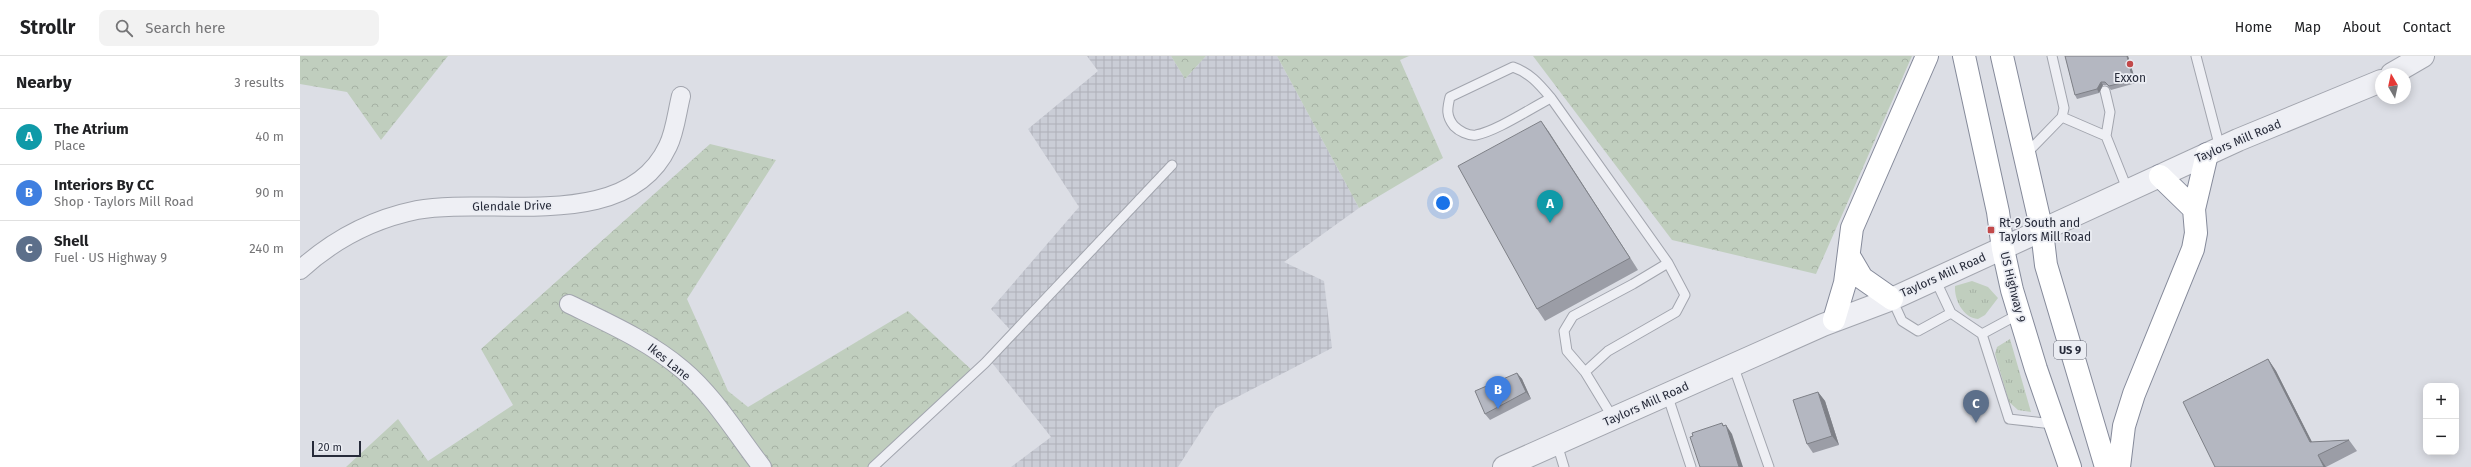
<!DOCTYPE html>
<meta charset="utf-8">
<style>
:root{--surface:#fff;--page:#f2f2f2;--text:#202124;--muted:#757577;--line:#e0e0e0;--accent:#2563eb}
body{margin:0;font-family:"Fira Sans",sans-serif;background:var(--page);color:var(--text)}
.controls{position:absolute;right:12px;bottom:12px;display:grid;overflow:hidden;border-radius:8px;box-shadow:0 2px 10px #0003}
.controls button{width:36px;height:36px;display:grid;place-items:center;padding:0;border:0;border-bottom:1px solid var(--line);background:var(--surface);color:var(--text);font:20px sans-serif}
.compass{position:absolute;left:2075px;top:12px;width:36px;height:36px;border-radius:50%;background:var(--surface);box-shadow:0 2px 10px #0003;rotate:351deg}
.scale{position:absolute;left:12px;bottom:10px;width:49px;box-sizing:border-box;padding-left:4px;border:2px solid #272b3a;border-top:0;font-size:11px;line-height:14px;white-space:nowrap;color:#272b3a;-webkit-text-stroke:3px #ebedf3;paint-order:stroke}
.you{position:absolute;left:1143px;top:147px;width:14px;height:14px;margin:-10px;border:3px solid #fff;border-radius:50%;background:#1a73e8;box-shadow:0 0 0 6px #1a73e833}
.badge{display:grid;place-items:center;width:26px;height:26px;border-radius:50%;background:var(--accent);color:#fff;font-size:13px;font-weight:700}
.pin{position:absolute;translate:-50% -33px;filter:drop-shadow(0 1px 2px #0008)}
.pin::after{content:'';position:absolute;top:21px;width:14px;height:12px;background:inherit;clip-path:polygon(0 0,100% 0,50% 100%)}
.list{margin:0;padding:0;list-style:none}
h2{display:flex;justify-content:space-between;align-items:center;height:52px;margin:0;padding:0 16px;font-size:17px}
h2 small{font-size:13px;font-weight:400;color:var(--muted)}
.list li{display:grid;grid-template-columns:26px 1fr auto;gap:12px;align-items:center;box-sizing:border-box;height:56px;padding:0 16px;border-top:1px solid var(--line)}
.list b{display:block;font-size:15px;white-space:nowrap}
.list p{margin:0;font-size:13px;white-space:nowrap;color:var(--muted)}
.list em{font-size:13px;font-style:normal;color:var(--muted)}
.icon{flex:none;width:22px;height:22px;fill:none;stroke:currentColor;stroke-width:2;stroke-linecap:round;stroke-linejoin:round}
.map{position:relative;flex:none;width:2171px;height:411px;overflow:hidden}
header{display:flex;align-items:center;gap:24px;box-sizing:border-box;height:56px;padding:0 20px;background:var(--surface);border-bottom:1px solid var(--line)}
header strong{font-size:19px}
nav{display:flex;gap:22px;margin-inline-start:auto;font-size:14px}
.search{width:280px;height:36px;background:var(--page);display:flex;align-items:center;gap:10px;box-sizing:border-box;padding:0 14px;border-radius:8px;color:var(--muted);font-size:15px}
main{display:flex}
aside{flex:1;background:var(--surface)}
.map>svg:first-child{display:block}
.industrial{fill:url(#industrial-grid)}
.grass{fill:url(#grass-tufts)}
.forest{fill:url(#forest-crowns)}
.lines{fill:none;stroke-linecap:round;stroke-linejoin:round}
.service-casing{stroke:#a2a5ae;stroke-width:11}
.minor-casing{stroke:#a2a5ae;stroke-width:20}
.tertiary-casing{stroke:#a2a5ae;stroke-width:24}
.trunk-casing{stroke:#858a9a;stroke-width:24}
.service{stroke:#eeeff4;stroke-width:9}
.minor{stroke:#eeeff4;stroke-width:18}
.tertiary{stroke:#eeeff4;stroke-width:22}
.trunk{stroke:#fff;stroke-width:22}
.wall{fill:#9b9da6}
.shaded-wall{fill:#7e8087}
.building{fill:#b4b7c1;stroke:#7e8087}
.poi-dot{fill:#c2494a;stroke:#ebedf3;stroke-width:1.5}
.labels{text-anchor:middle;stroke-width:3.5;stroke-linejoin:round;paint-order:stroke}
.shield{fill:#ebedf3;stroke:#626572;stroke-width:1}
.shield-label{font-size:11px;font-weight:bold;fill:#272b3a}
.poi-label{font-size:12px;fill:#272b3a;stroke:#ebedf3}
.street-label{font-size:12px;fill:#272b3a;stroke:#ebedf3}
</style>
<header>
<strong>Strollr</strong>
<div class="search"><svg class="icon" aria-label="search" viewBox="0 0 24 24"><circle cx="10" cy="10" r="6"/><path d="M15 15l6 6"/></svg>Search here</div>
<nav><a>Home</a><a>Map</a><a>About</a><a>Contact</a></nav>
</header>
<main>
<aside>
<h2>Nearby<small>3 results</small></h2>
<ul class="list">
<li><span class="badge" style="background:#0f9aa8">A</span><div><b>The Atrium</b><p>Place</p></div><em>40 m</em></li>
<li><span class="badge" style="background:#3f7fe0">B</span><div><b>Interiors By CC</b><p>Shop · Taylors Mill Road</p></div><em>90 m</em></li>
<li><span class="badge" style="background:#5c6f8a">C</span><div><b>Shell</b><p>Fuel · US Highway 9</p></div><em>240 m</em></li>
</ul>
</aside>
<div class="map">
<svg width="2171" height="411" viewBox="0 0 2171 411">
<defs>
<pattern id="industrial-grid" width="8" height="8" patternUnits="userSpaceOnUse"><rect width="8" height="8" fill="#cacdd6"/><path d="M0 4h8M4 0v8" fill="none" stroke="#aeb0b8"/></pattern>
<pattern id="grass-tufts" width="24" height="20" patternUnits="userSpaceOnUse"><rect width="24" height="20" fill="#c0cebe"/><path d="M3 7l-1-3M5 7V3M7 7l1-3M15 17l-1-3M17 17v-4M19 17l1-3" fill="none" stroke="#a5b1a4"/></pattern>
<pattern id="forest-crowns" width="20" height="18" patternUnits="userSpaceOnUse"><rect width="20" height="18" fill="#c0cebe"/><path d="M2 6a3 3 0 1 1 6 0M12 15a3 3 0 1 1 6 0" fill="none" stroke="#a5b1a4"/></pattern>
</defs>
<rect width="100%" height="100%" fill="#dcdee5"/>
<path class="industrial" d="M787 0H871L885 23 906 0H977L1059 152 984 206 1024 225 1032 292 916 352 878 411H711L751 381 689 303 714 278 691 253 779 151 728 73 798 15Z"/>
<path class="grass" d="M1672 225 1688 231 1698 242 1685 259 1678 263C1663 262 1654 243 1655 230Z
M1710 283 1731 356 1718 354 1709 346 1695 298 1697 291Z"/>
<path class="forest" d="M0 0H148L81 84 47 36 0 28Z
M871 0H906L885 23Z
M977 0H1109L1100 4 1143 102 1059 152Z
M1233 0H1612L1516 218 1372 184Z
M410 88 476 104 387 243 428 335 448 351 608 255 675 317 581 411H46L98 363 128 405 213 349 181 293Z"/>
<g class="lines">
<g class="service-casing">
<path id="service" d="M1896 0 1920 92
M1805 35 1810 56 1806 80
M1251 42C1231 52 1197 75 1176 79 1168 80 1159 75 1154 70 1146 60 1147 53 1150 41L1213 11C1230 17 1239 28 1251 42L1368 207 1385 239 1376 256 1308 295 1285 316
M1762 61 1806 80 1828 135
M1726 98 1762 61 1764 52 1752 0
M1635 223 1651 257
M1592 243 1602 265 1618 275 1651 257 1682 278 1709 363 1753 368
M1682 278 1719 258
M1433 309 1469 411
M1367 338 1391 411
M1313 362 1285 316 1267 295 1264 275 1273 260 1333 228 1368 207
M1257 388 1264 411
M573 411 685 307 872 109"/>
</g>
<g class="minor-casing">
<path id="minor" d="M0 214C33 184 73 163 117 154 193 140 327 178 368 90 375 76 377 56 381 40
M269 248C308 267 349 285 383 314 414 340 437 379 462 411"/>
</g>
<g class="tertiary-casing">
<path id="tertiary" d="M2092 18 2123 0
M1204 411 1523 269 1592 243 1938 84 2081 25"/>
</g>
<g class="trunk-casing">
<path id="trunk" d="M1664 0 1698 156 1703 193 1712 234 1736 313 1770 411
M1702 0 1742 175 1746 209 1806 411
M1860 120 1894 153
M1549 200 1562 222 1592 243
M1534 264 1545 227 1552 172 1627 0
M1819 411 1824 370 1834 338 1893 193 1896 177 1894 153 1907 98"/>
</g>
<use href="#service" class="service"/>
<use href="#minor" class="minor"/>
<use href="#tertiary" class="tertiary"/>
<use href="#trunk" class="trunk"/>
</g>
<path class="wall" d="M1765 0H1828L1836 27 1811 34 1807 29H1803L1799 37 1777 43 1775 39Z
M1241 65 1338 214 1245 265 1237 253Z
M1968 303 1976 315 2012 386 2049 384 2057 395 2026 411H1915Z
M1217 317 1222 323 1231 343 1190 364 1185 358Z
M1518 336 1525 345 1539 389 1513 397 1507 388Z"/>
<path class="shaded-wall" d="M1827 0H1828L1836 27 1833 24Z
M1801 26 1803 29 1799 37 1797 33Z
M1241 65 1249 76 1338 214 1330 202Z
M1968 303 1976 315 2018 398 2010 386Z
M1217 317 1222 323 1231 343 1226 336Z
M1518 336 1525 345 1539 389 1532 380Z
M1422 367 1428 376 1426 369 1432 378 1443 411H1439Z
M2018 399 2026 411H2024Z"/>
<path class="building" d="M1765 0H1827L1833 24 1809 30 1805 26H1801L1797 33 1775 39Z
M1241 65 1330 202 1237 253 1158 110Z
M1968 303 2010 386 2049 384 2018 399 2024 411H1915L1883 346Z
M1217 317 1226 336 1185 358 1175 335Z
M1518 336 1532 380 1507 388 1493 344Z
M1422 367 1423 370 1426 369 1439 411H1400L1390 381 1393 380 1392 377Z"/>
<g class="poi-dot">
<circle cx="1830" cy="8" r="4"/>
<rect x="1687" y="170" width="8" height="8" rx="2"/>
</g>
<g class="labels">
<rect class="shield" x="1754" y="285" width="32" height="18" rx="3"/>
<g class="shield-label">
<text x="1770" y="298">US 9</text>
</g>
<g class="poi-label">
<text x="1830" y="26">Exxon</text>
<text x="1699" y="171" text-anchor="start">Rt-9 South and<tspan x="1699" dy="14">Taylors Mill Road</tspan></text>
</g>
<g class="street-label">
<text transform="translate(1938 85) rotate(-23)" y="4">Taylors Mill Road</text>
<text transform="translate(212 150) rotate(-1)" y="4">Glendale Drive</text>
<text transform="translate(1643 219) rotate(-24)" y="4">Taylors Mill Road</text>
<text transform="translate(1713 231) rotate(76)" y="4">US Highway 9</text>
<text transform="translate(369 306) rotate(39)" y="4">Ikes Lane</text>
<text transform="translate(1346 348) rotate(-24)" y="4">Taylors Mill Road</text>
</g>
</g>
</svg>
<div class="controls">
<button>+</button>
<button>−</button>
</div>
<svg class="compass" viewBox="-18 -18 36 36"><path d="M0-13l5 13h-10z" fill="#e53935"/><path d="M0 13l5-13h-10z" fill="#757577"/></svg>
<div class="scale">20 m</div>
<div class="you"></div>
<div class="pin badge" style="left:1250px;top:167px;background:#0f9aa8">A</div>
<div class="pin badge" style="left:1198px;top:353px;background:#3f7fe0">B</div>
<div class="pin badge" style="left:1676px;top:367px;background:#5c6f8a">C</div>
</div>
</main>
